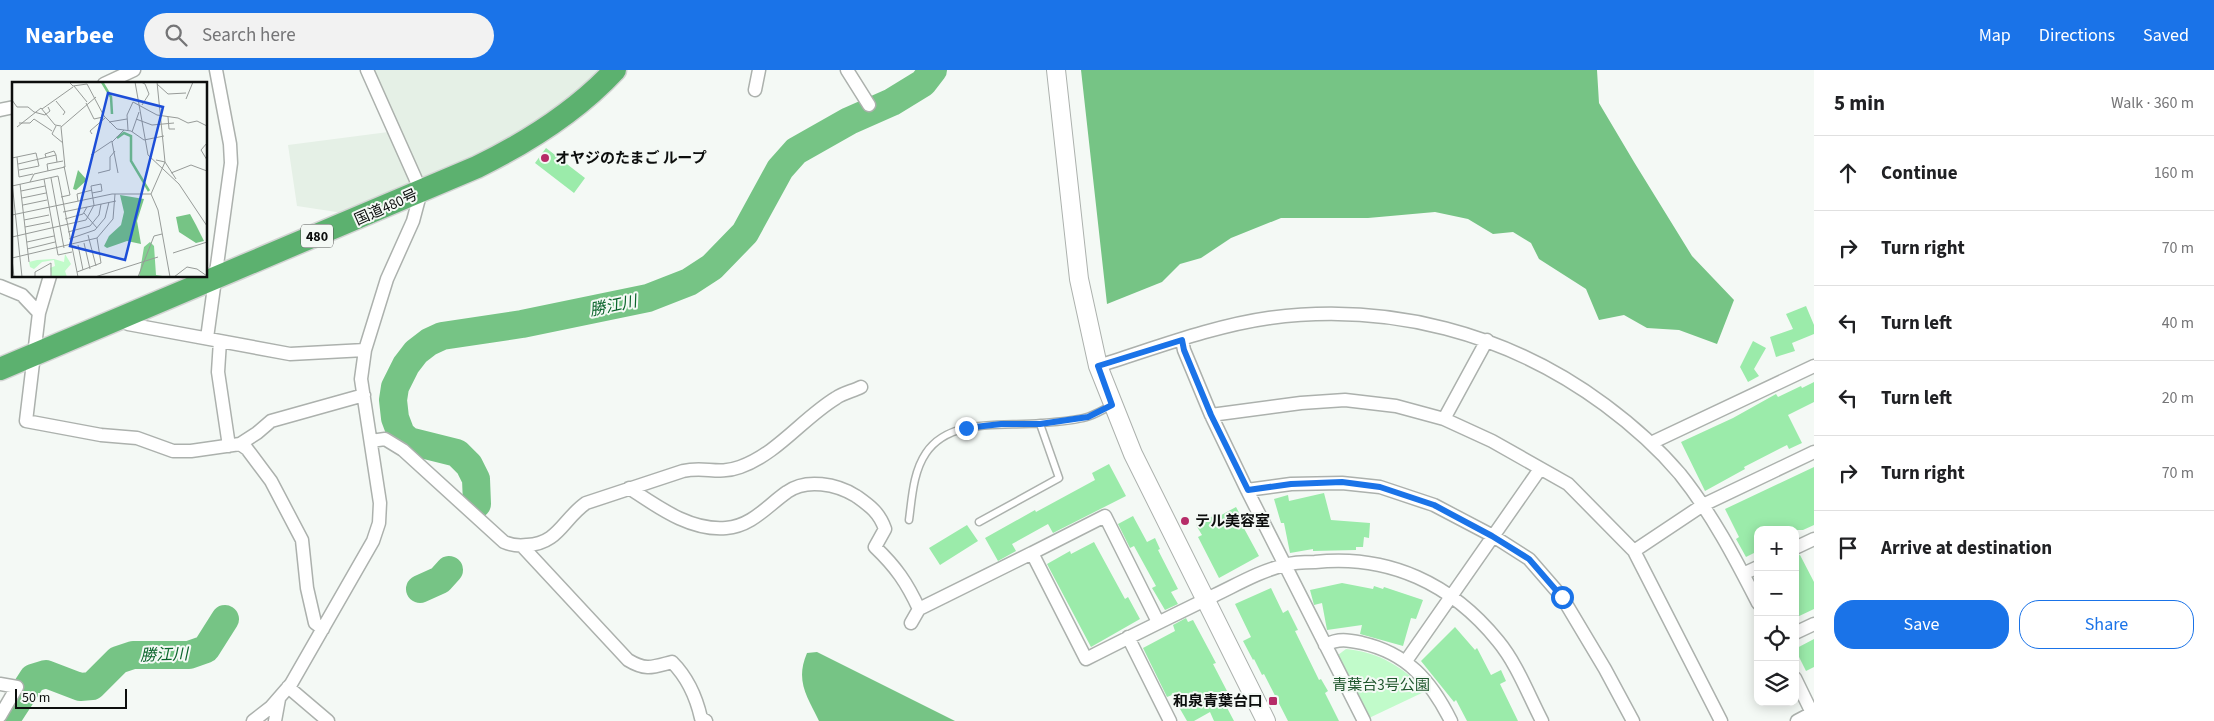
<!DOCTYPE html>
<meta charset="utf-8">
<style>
:root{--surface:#fff;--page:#f2f2f2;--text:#202124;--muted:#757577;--line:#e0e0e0;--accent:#1a73e8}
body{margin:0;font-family:"Source Sans 3","Noto Sans JP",sans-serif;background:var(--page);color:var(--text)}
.controls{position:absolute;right:15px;bottom:15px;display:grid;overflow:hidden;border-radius:10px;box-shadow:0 2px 12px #0003}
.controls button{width:45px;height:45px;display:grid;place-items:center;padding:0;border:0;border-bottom:1px solid var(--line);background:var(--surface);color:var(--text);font:25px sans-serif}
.scale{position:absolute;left:15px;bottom:12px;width:112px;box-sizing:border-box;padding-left:5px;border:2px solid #0c0e0d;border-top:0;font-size:14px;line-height:18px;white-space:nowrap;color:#0c0e0d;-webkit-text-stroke:4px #f4f9f5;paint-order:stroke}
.stop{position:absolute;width:15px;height:15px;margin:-11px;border:4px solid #1a73e8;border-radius:50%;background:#fff}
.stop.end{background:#1a73e8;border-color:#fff;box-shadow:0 1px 5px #0008}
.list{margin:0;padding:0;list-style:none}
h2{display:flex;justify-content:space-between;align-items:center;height:65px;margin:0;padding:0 20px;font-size:21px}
h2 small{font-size:16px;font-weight:400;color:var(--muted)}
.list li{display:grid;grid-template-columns:32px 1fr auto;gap:15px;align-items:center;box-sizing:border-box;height:75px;padding:0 20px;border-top:1px solid var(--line)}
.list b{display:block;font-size:19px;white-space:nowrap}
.list em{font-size:16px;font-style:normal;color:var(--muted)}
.actions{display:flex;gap:10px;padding:15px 20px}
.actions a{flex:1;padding:11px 0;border:1px solid var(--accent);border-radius:20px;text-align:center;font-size:18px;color:var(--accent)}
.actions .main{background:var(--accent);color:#fff}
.icon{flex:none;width:28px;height:28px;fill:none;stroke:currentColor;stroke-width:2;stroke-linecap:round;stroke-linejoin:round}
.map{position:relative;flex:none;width:1814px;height:651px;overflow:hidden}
header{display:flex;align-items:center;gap:30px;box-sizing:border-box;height:70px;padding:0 25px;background:var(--accent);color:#fff}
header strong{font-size:24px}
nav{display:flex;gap:28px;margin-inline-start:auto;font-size:18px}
.search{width:350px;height:45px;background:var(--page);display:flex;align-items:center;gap:12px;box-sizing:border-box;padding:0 18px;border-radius:28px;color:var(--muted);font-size:19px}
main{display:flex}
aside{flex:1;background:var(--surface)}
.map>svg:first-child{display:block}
.built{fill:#e5f0e6}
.green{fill:#c1fbca}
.water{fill:#76c485}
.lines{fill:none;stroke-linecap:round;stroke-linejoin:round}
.river{stroke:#76c485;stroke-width:28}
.building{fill:#9bebaa}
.lane-casing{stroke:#acb1ad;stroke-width:9}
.street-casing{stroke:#acb1ad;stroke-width:15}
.secondary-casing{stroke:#acb1ad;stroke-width:20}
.highway-casing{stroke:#d3d4d3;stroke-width:25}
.lane{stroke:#fff;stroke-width:6}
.street{stroke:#fff;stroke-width:12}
.secondary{stroke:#fff;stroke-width:18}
.highway{stroke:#5cb16f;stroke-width:22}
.route{stroke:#1a73e8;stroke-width:6}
.poi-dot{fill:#b62c68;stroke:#f4f9f5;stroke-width:2}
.labels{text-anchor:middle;stroke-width:4;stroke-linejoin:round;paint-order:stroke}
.shield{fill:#f4f9f5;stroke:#525453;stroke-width:1}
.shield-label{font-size:14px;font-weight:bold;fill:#0c0e0d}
.poi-label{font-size:15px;font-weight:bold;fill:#0c0e0d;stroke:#f4f9f5;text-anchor:start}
.street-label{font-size:15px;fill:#0c0e0d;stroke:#f4f9f5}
.park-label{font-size:15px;fill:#1f562d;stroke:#f4f9f5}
.water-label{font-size:16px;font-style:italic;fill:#0b652c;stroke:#f4f9f5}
.inset-river{fill:none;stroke:#76c485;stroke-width:2.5}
.inset-road{fill:none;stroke:#979b98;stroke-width:1}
.view{fill:#1d4ed8;fill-opacity:0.15;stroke:#1d4ed8;stroke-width:2.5}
.inset-edge{fill:none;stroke:#0c0e0d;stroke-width:2.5}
</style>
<header>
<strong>Nearbee</strong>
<div class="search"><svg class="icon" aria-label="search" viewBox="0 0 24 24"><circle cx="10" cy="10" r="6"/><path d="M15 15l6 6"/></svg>Search here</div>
<nav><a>Map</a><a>Directions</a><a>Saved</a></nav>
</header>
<main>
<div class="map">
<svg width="1814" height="651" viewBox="0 0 1814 651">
<rect width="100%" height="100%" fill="#f4f9f5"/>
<path class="built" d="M369 0H599L598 5 517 67 499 77 343 143 297 136 288 75 396 61Z"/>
<path class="green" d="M1346 579C1379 582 1403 597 1426 621L1369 648 1338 585Z"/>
<path class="water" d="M1081 0H1597L1599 33 1634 92 1692 186 1734 230 1717 274 1679 260 1647 258 1624 245 1599 250 1586 219 1539 189 1531 173 1513 162 1493 164 1468 149 1435 142 1368 148H1281L1231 168 1201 188 1180 194 1162 212 1107 234Z
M817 582 955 651H819C807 626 795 611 807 583Z"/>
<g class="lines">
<path class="river" d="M477 434 476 409 469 395 457 383 409 371 401 364 395 348 393 330 395 317 406 295 416 282 429 272 442 266 522 254 648 228 689 212 712 197 745 163 780 99 796 81 849 51 892 32 923 13 933 0
M420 519 440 510 449 500
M5 651 33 608 46 604 80 617 92 616 118 590 133 585H189L206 579 225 549"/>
</g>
<path class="building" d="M546 78 585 108 574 123 535 93Z
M1806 236 1814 255V264L1792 273 1795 281 1776 287 1770 267 1793 259 1786 244Z
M1753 271 1766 278 1754 299 1759 306 1748 312 1740 297Z
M1814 312V332L1788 345 1802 373 1789 379 1787 375 1744 397 1745 399 1705 421 1681 372 1733 348 1776 324 1778 327 1801 316 1802 318Z
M1109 394 1126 426 1053 463 1048 454 1012 474 1016 481 998 491 985 468 1035 440 1036 442 1095 410 1092 403Z
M1814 397V455L1803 460H1758V481L1746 487 1736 469 1739 467 1725 439Z
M1324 423 1331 450 1370 453 1369 468 1364 467 1363 477H1356V480L1313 481V479L1290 483 1284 453H1281L1274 429 1288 425 1289 431Z
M1236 437 1243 450 1240 451 1259 486 1219 508 1198 467 1202 465 1196 455 1213 446 1214 449Z
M1133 446 1147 472 1155 468 1160 479 1158 480 1178 519 1171 522 1178 534 1165 540 1152 518 1156 516 1134 476 1130 478 1118 454Z
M967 455 978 471 940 495 929 478Z
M1094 472 1125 529 1128 527 1140 549 1091 577 1047 494 1070 481 1071 484Z
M1800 485 1814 512V539L1795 548V486Z
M1342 513 1373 519 1374 516 1383 519 1384 517 1423 530 1416 549 1411 548 1403 576 1360 564 1362 555 1327 560 1322 533 1314 535 1310 520Z
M1271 518 1283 543 1288 540 1298 560 1295 561 1319 610 1321 609 1328 621 1325 623 1339 651H1288L1264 604 1262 605 1254 589 1253 590 1243 571 1251 567 1235 534Z
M1186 548 1188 552 1193 550 1216 593 1213 594 1227 621 1221 623 1225 631 1224 632 1234 651H1214L1210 642 1194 651H1187L1172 625 1167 627 1143 578 1175 561 1173 555Z
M1455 557 1475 580 1477 578 1491 605 1501 600 1506 611 1500 614 1518 651H1467L1456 630 1454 632 1421 591Z
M1814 569V597L1806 601 1795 579Z"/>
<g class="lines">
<g class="lane-casing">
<path id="lane" d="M909 450C912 428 913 402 926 383 950 347 1004 357 1041 353 1056 352 1073 351 1087 347 1095 345 1104 339 1111 336
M979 452 1059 408 1040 354"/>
</g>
<g class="street-casing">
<path id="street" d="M847 0 869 35
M104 14 134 0
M755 20 759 0
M0 40 14 37
M50 206 39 243 26 351 101 365 137 368 173 381H191L240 374 257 363 271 351 364 325
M0 216 22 225 39 243
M124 248 128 254 290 284 365 280
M207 268 231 93 230 74 216 0
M1182 270 1184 280 1211 345 1247 420 1364 651
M220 271 218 302 229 376
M1098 296C1153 279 1212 256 1269 248 1389 232 1508 263 1605 335 1632 355 1658 378 1680 404 1712 444 1735 488 1758 533
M1211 345 1301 333 1345 330 1396 336 1444 349 1492 371 1568 414 1634 481 1721 651
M1444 349 1487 270
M371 371 385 369 403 380 504 472C513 476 519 476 527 475 558 474 563 449 586 433L683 401C705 396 718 405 740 397 777 384 803 348 836 328 843 323 853 321 861 317
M1651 373 1814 296
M240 374 247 379 271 411 302 470 307 518 315 553 323 559
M629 418C658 437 690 461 726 458 752 456 767 436 787 422 806 408 837 414 856 426 870 436 879 442 885 459L875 477C896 497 907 513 919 539
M1247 420 1291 414 1342 413 1380 417 1434 435 1493 466 1529 489 1562 527 1605 599 1633 651
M522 476 628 590C646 601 653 597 672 592 688 608 696 626 701 648L706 651
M1795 478 1814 469
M1634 481 1703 435 1814 382
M1743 504 1758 497
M1158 552 1105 446 1032 483 1086 589C1129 567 1172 546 1215 525 1238 514 1260 501 1285 495 1294 492 1305 492 1315 492 1389 484 1452 514 1498 571 1517 594 1528 624 1542 651
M911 553 919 539 1032 483
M1795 563 1814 554
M1128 567 1170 651
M1325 575C1339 568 1348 570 1362 573 1407 583 1431 611 1451 651
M1406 591 1540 399
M1795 608 1814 647
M0 614 17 617 0 646
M288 617 328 651
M253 651 271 637 291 614 373 471 379 453 380 433 361 309 365 280 387 209 413 151 421 121 367 0
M275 651 279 629
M1797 651 1814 642"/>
</g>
<g class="secondary-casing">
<path id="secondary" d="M1056 0 1079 209 1098 296 1133 384 1266 651"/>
</g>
<g class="highway-casing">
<path id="highway" d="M0 299 477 97C528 72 576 42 615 0"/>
</g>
<use href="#lane" class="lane"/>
<use href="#street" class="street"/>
<use href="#secondary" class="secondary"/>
<use href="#highway" class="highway"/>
</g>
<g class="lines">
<path class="route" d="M966 358 1001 354H1040L1088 347 1112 335 1098 296 1182 270 1184 280 1211 345 1248 420 1291 414 1342 412 1380 417 1434 435 1492 466 1529 489 1562 527"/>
</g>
<g class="poi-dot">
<circle cx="545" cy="88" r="5"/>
<circle cx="1185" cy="451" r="5"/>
<rect x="1268" y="626" width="10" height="10" rx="2.5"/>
</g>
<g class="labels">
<rect class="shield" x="301" y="154.5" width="32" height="23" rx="4"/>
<g class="shield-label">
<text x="317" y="171">480</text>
</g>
<g class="poi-label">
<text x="555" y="93">オヤジのたまご ループ</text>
<text x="1195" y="456">テル美容室</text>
<text x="1263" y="636" text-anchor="end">和泉青葉台口</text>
</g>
<g class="street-label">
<text transform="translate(386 137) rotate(-24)" y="5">国道480号</text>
</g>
<g class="park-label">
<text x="1381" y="620">青葉台3号公園</text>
</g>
<g class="water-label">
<text transform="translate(613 235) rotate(-12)" y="6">勝江川</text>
<text transform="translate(164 584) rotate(-2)" y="6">勝江川</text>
</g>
</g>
<g transform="translate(12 12)">
<rect width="195" height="195" fill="#f4f9f5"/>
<path d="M53 172 59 182 53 189 55 195H40L38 186 43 184 42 178 30 180 22 187 18 185 17 180 25 178 42 177 52 180Z" fill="#c1fbca"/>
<path d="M138 160 142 164 144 193 157 195H127L132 165Z" fill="#81d090"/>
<path d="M66 88 75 98 64 108 61 107ZM108 113 132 117 125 139 129 162 115 159 95 166 92 164 97 154 109 143 112 130ZM178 132 184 143 192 159 184 161 167 150 164 135Z" fill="#76c485"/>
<path class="inset-river" d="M90 0 99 15 100 32M105 56 112 51 119 54V79L137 109"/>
<path class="inset-road" d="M57 0 61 4 75 2 92 34 105 47 119 49 132 58 152 54M123 0 136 73 167 102 195 144M129 0 133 2 137 12 130 23M145 0 153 80 164 97M145 2 156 12 174 11M62 4 75 20M174 17 181 0M0 18 5 25H16L22 30M44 19 53 30 51 33M74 21 82 37 91 35M30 27 61 5M22 30 33 33 38 29 36 25M156 35 157 47H163M124 37 140 43 162 41M97 40 115 37M7 41H18L22 37 40 49M44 44 40 52 51 61M5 45 29 26 43 43 49 44M116 48 115 33 121 20 145 33 166 36 176 41 185 39 195 44M120 50 127 30M80 52 78 49 93 36M195 61 189 68 195 78M79 73 100 59M5 75 7 95 21 92M34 75 33 72 42 69 44 73M0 76 24 71 27 84 7 88M144 78 153 80 139 112 146 128 158 195M6 82 44 73 45 80M36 89 35 82 51 79M86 91 98 88V75L103 69M106 91 100 60 112 48M159 91 179 83 195 89M39 96 52 166M32 97 46 173 60 170M0 100 10 195M18 100 22 92 53 85 49 45 84 15M8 102 17 180M0 104 46 94 66 195M9 109 33 104M49 115 58 113 52 84M10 116 34 111M66 119 65 112 80 108M11 123 35 118M51 130 104 119M72 131 85 146M0 133 100 112H139M53 137 71 132 75 125M12 138 37 133M13 145 38 140M56 150 78 144 87 133 89 122M76 153 84 184M0 155 74 138 82 123 79 104 89 102 90 109 80 111M57 157 83 148 93 136 97 120M15 160 42 154M72 161 78 187M66 163 71 188M15 167 43 160M161 171 195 160M0 176 85 156 101 137 103 112M0 177 2 195M65 190 89 181 85 156M23 195V190L39 181V195M83 195 146 175M126 195 142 154 150 152M162 195 175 185 185 187 195 194"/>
<path class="view" d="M96 11 151 25 113 178 58 164Z"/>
<rect width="195" height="195" class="inset-edge"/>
</g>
</svg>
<div class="controls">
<button>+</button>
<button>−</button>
<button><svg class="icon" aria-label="locate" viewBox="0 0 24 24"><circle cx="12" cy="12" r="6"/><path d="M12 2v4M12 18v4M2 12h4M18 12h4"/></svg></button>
<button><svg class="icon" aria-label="layers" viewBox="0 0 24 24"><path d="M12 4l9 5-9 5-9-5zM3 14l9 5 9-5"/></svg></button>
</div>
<div class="scale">50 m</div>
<div class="stop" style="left:1562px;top:527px"></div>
<div class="stop end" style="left:966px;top:358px"></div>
</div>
<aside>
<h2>5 min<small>Walk · 360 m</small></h2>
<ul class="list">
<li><svg class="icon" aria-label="ahead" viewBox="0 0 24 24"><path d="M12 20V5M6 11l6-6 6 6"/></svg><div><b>Continue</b></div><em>160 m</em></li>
<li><svg class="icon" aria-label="right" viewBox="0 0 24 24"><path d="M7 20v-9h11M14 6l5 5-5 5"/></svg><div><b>Turn right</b></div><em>70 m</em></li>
<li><svg class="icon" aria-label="left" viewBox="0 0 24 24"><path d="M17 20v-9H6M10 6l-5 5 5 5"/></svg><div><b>Turn left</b></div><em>40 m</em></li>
<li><svg class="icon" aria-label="left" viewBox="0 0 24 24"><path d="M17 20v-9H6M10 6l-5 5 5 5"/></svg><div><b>Turn left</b></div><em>20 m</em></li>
<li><svg class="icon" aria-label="right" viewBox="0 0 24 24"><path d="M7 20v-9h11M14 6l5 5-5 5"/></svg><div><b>Turn right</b></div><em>70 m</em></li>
<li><svg class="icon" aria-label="arrive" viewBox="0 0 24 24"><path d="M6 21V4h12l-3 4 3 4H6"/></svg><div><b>Arrive at destination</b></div></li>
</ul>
<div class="actions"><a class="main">Save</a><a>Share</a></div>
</aside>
</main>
